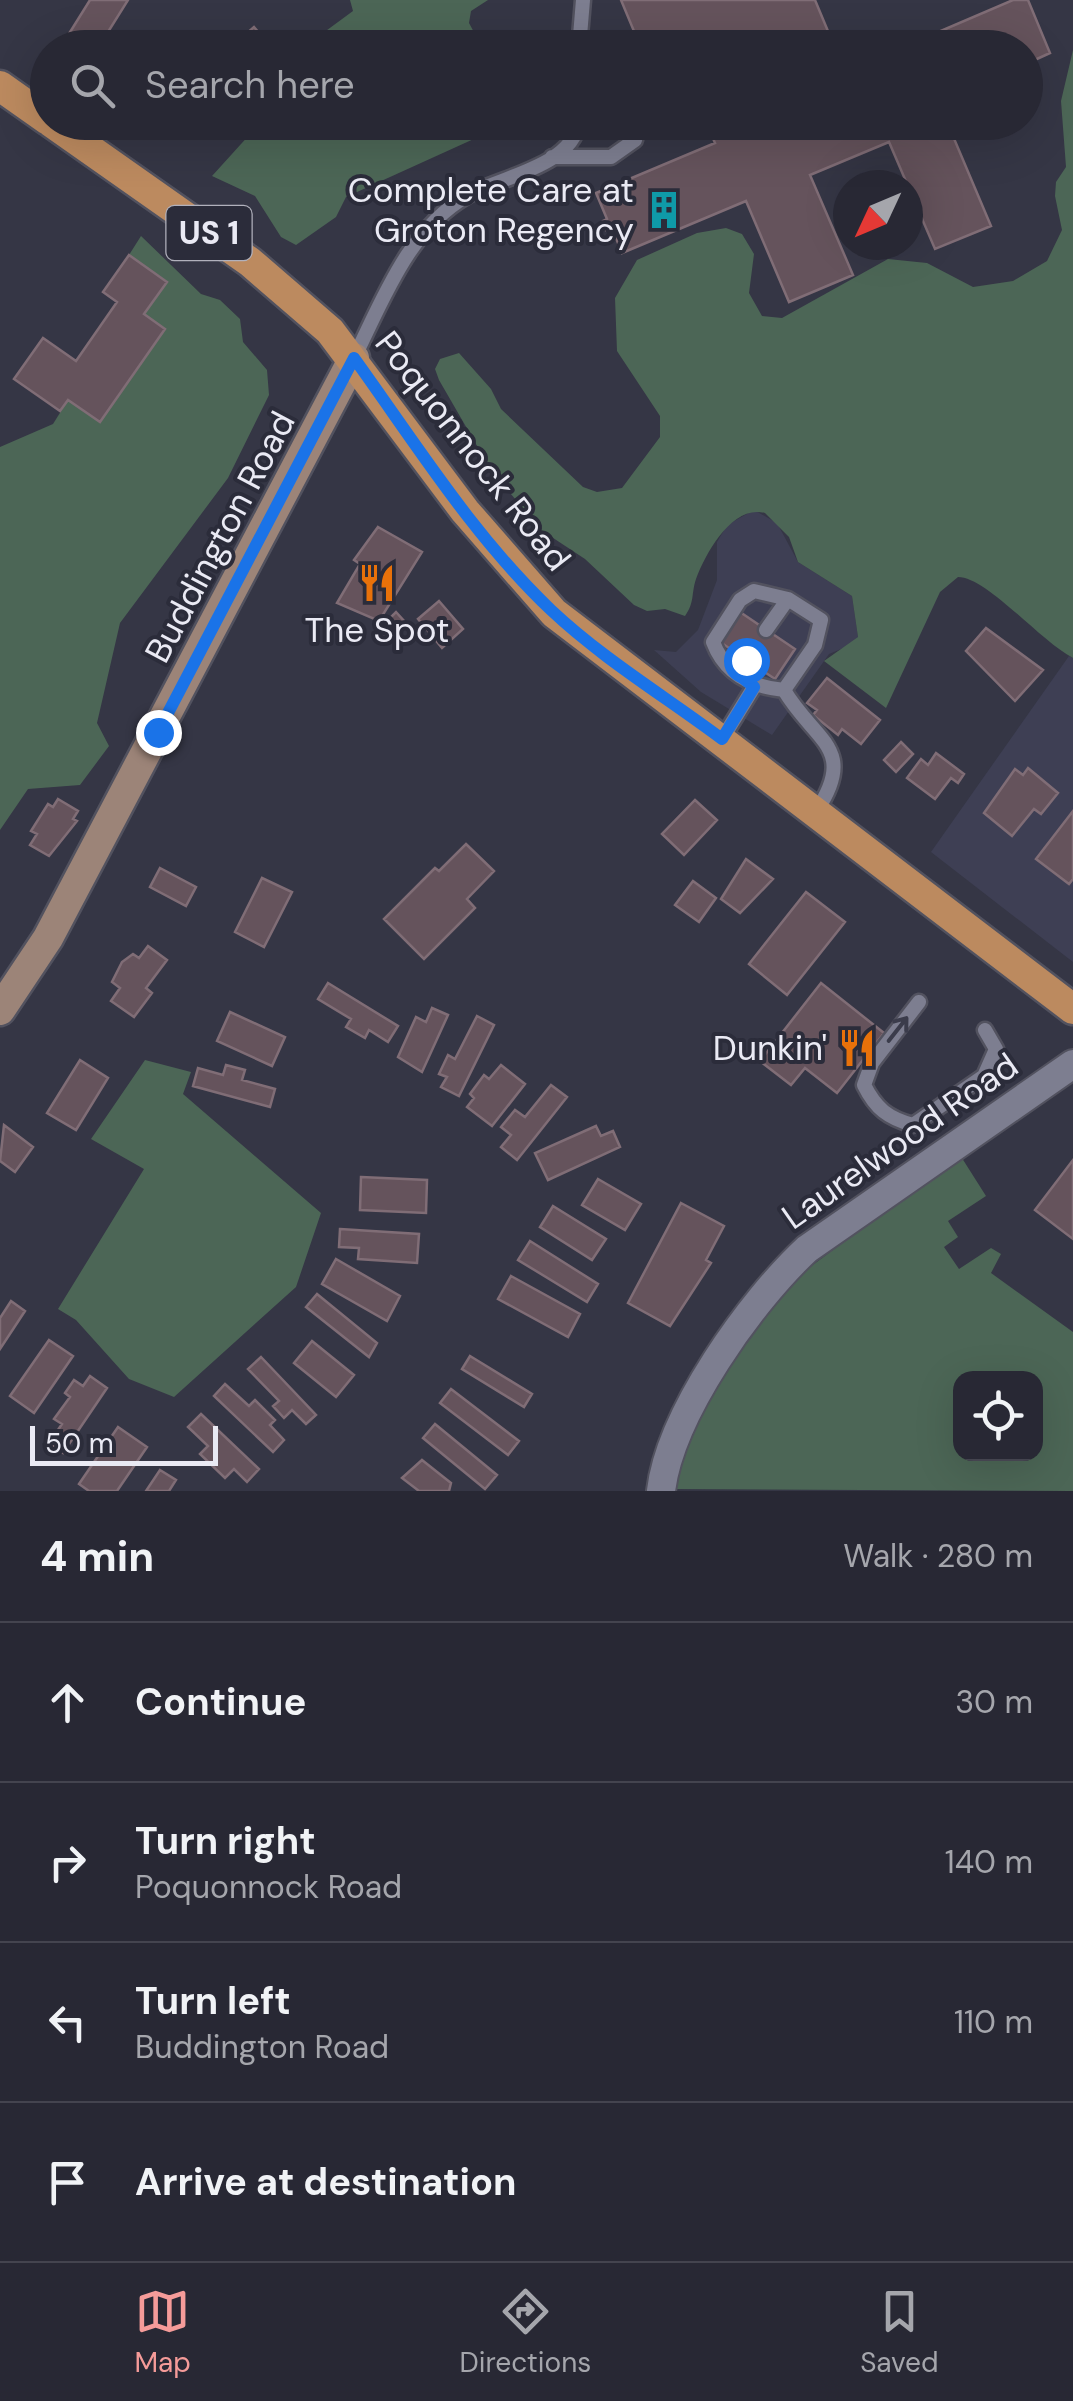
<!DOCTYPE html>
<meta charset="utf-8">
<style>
:root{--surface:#282834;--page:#30303c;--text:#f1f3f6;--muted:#a5a6ac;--line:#44444f;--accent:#f59b99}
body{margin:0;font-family:"DM Sans",sans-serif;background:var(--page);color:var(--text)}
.controls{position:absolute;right:30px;bottom:30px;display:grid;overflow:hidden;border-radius:20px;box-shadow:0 10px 40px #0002}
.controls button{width:90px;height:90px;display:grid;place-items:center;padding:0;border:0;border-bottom:2px solid var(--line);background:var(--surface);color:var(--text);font:50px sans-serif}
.compass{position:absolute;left:833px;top:170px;width:90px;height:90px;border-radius:50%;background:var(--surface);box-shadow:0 10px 40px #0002;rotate:226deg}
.scale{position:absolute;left:30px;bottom:25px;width:188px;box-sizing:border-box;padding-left:10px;border:5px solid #eaeaf4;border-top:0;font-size:28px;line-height:35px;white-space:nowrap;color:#eaeaf4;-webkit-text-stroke:8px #2b2c3a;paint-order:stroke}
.stop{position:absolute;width:30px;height:30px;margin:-22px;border:8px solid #1a73e8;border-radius:50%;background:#fff}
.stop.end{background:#1a73e8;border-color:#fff;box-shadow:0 2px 10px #0008}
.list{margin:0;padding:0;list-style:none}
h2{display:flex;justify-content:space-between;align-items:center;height:130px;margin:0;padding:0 40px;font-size:42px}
h2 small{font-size:32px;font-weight:400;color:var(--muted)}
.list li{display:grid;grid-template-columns:65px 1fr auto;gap:30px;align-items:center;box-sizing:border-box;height:160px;padding:0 40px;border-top:2px solid var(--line)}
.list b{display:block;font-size:38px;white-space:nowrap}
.list p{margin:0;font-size:32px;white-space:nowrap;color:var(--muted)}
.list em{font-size:32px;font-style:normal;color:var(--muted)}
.icon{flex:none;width:55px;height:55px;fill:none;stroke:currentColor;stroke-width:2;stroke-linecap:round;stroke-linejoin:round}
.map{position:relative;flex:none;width:1073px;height:1491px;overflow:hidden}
.search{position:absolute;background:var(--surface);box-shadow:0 10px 40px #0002;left:30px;right:30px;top:30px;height:110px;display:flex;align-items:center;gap:25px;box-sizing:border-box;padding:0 35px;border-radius:55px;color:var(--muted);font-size:38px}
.sheet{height:770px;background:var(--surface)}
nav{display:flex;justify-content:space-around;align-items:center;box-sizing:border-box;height:140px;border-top:2px solid var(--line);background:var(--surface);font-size:28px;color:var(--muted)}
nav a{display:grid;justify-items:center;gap:5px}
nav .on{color:var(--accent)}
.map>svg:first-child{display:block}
.built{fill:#3e3f54}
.green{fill:#4c6656;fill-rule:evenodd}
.building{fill:#65535c;stroke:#806d76;stroke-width:2.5}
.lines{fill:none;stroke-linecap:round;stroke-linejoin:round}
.lane-casing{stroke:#52525f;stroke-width:19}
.street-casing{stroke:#52525f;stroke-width:32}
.secondary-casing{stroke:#52525f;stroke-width:35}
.primary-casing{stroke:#52525f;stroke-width:35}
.lane{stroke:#7d7e90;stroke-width:14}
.street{stroke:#7d7e90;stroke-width:28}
.secondary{stroke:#9c8478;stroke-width:30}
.primary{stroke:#bc8a5f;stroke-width:30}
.oneway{stroke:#3b3c4b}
.route{stroke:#1a73e8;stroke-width:12}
.labels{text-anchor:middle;stroke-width:8;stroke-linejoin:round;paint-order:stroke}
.shield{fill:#2b2c3a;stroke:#b1b1bc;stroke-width:2.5}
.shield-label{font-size:32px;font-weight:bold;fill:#eaeaf4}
.poi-label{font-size:35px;fill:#eaeaf4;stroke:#2b2c3a;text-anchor:end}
.street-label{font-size:35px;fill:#eaeaf4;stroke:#2b2c3a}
</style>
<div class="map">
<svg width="1073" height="1491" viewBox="0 0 1073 1491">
<rect width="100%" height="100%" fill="#353645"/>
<path class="built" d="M754 510 777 523 798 562 852 596 858 637 853 644 829 654 772 735 701 692 654 650 676 652 698 630 717 580V542L727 525Z
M1069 656 1073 658V962L931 852Z"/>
<path class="green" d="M350 0H488L471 11 469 23 482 47H304L353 11Z
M1073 50V658C1040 641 987 577 958 577L940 592 886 708 824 661 858 637 852 596 798 562 789 537 765 513C733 504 706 552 696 579 691 594 695 602 685 616L665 609 647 611 634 605 585 559 541 530 491 470 439 380 435 369 440 359 459 353 491 389 501 409 583 487 597 492 622 488 660 437V416L617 351 615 298 637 260 697 233 726 228 742 234 754 254 749 293 762 316 782 318 888 259 927 263 973 287 1013 281 1047 261 1062 230 1055 196 1056 182 1066 167 1061 101Z
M260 123V122L509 123 346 197 336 217 296 245 281 237 255 196 212 176Z
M141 236 201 294 220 300 240 319 243 342 267 370 269 395 228 478 120 623 97 723 109 746 80 785 28 789 0 830V447L53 424 68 400 100 422 165 330 144 314 167 281 129 255Z
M145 1060 191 1072 183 1094 321 1213 296 1287 174 1397 129 1379 76 1320 58 1309 144 1169 91 1139Z
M960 1155 986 1196 948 1221 958 1237 944 1247 959 1269 991 1248 1001 1254 991 1273 1073 1332V1491L668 1489 711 1387 794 1279ZM960 1378H1036V1454H960Z"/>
<path class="building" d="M90 0H128L98 48H83L67 37Z
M621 0H815L835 48H641Z
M1013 0H1028L1050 53 1026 64V48H901Z
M254 27 272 48H230Z
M706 122H947L991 226 935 249 889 142 810 175 853 275 789 302 746 201 622 253 612 228 606 230 603 221 607 219 596 193 715 143Z
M129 255 167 282 144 314 165 329 100 422 68 400 60 411 14 379 43 338 76 361 117 302 103 292Z
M378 527 422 552 379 621 337 603 360 564 354 560Z
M439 601 463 629 442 648 418 619Z
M396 612 405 622 388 638 379 629Z
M740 612 795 649 775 679 720 642Z
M986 628 1043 670 1015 701 966 651Z
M827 678 880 720 861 744 842 729 838 735 813 715 817 710 807 703Z
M901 742 913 754 896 772 884 760Z
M936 753 964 774 958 783 951 778 935 799 907 778 921 759 928 765Z
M1028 768 1058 793 1041 814 1034 809 1012 836 984 813 1015 769 1023 775Z
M58 799 78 811 73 819 77 821 49 856 30 845 37 834 31 831 48 804 53 807Z
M695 800 717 820 684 855 662 834Z
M1073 811V879L1069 884 1036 859Z
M466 844 494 871 467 899 475 908 424 959 384 919 435 868 439 871Z
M746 859 773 879 740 913 721 899Z
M160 868 196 887 186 906 150 887Z
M262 878 292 892 264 947 235 932Z
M693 881 716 898 699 922 675 905Z
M806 892 845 922 787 995 749 964Z
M148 946 167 960 146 988 152 993 134 1017 111 1001 120 988 112 982 122 962 133 954 139 958Z
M328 983 398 1026 388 1042 369 1030 365 1038 346 1027 351 1019 318 999Z
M821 983 884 1033 837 1093 805 1068 791 1085 760 1061Z
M432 1008 448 1015 422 1072 398 1057 416 1017 426 1022Z
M230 1012 285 1037 272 1066 217 1041Z
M477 1016 494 1025 459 1096 441 1087 447 1077 439 1074 448 1055 455 1059Z
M80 1060 108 1078 76 1130 47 1113Z
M226 1065 245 1070 242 1080 275 1089 270 1107 193 1086 198 1068 223 1075Z
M501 1065 525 1084 492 1126 467 1107 474 1098 470 1094 484 1075 489 1079Z
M551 1085 567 1097 517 1160 501 1147 511 1135 501 1127 515 1110 525 1117Z
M4 1125 33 1147 15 1172 0 1161Z
M596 1126 601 1136 613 1131 620 1147 548 1180 535 1153Z
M1073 1160V1239L1035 1210Z
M361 1177 427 1180 426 1213 360 1210Z
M598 1179 641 1204 625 1230 582 1205Z
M681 1203 724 1226 706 1260 711 1263 670 1326 628 1303Z
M553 1206 606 1239 592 1260 540 1227Z
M340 1229 419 1234 417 1263 358 1259 359 1248 339 1247Z
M530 1241 598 1284 587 1302 518 1260Z
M336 1259 400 1296 387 1321 322 1284Z
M511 1276 580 1314 568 1337 498 1299Z
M317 1294 377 1343 369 1357 306 1307Z
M11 1301 25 1311 0 1349V1318Z
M49 1340 73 1356 34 1413 10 1396Z
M312 1341 354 1375 336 1397 294 1363Z
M470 1356 532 1394 524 1407 462 1369Z
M261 1357 316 1415 306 1424 292 1410 284 1418 273 1406 279 1401 248 1369Z
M90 1376 107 1388 63 1453 49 1443 62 1424 54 1419 70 1397 65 1393 74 1380 83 1386Z
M225 1384 249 1406 255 1400 275 1420 270 1425 284 1440 273 1452 214 1396Z
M451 1389 519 1441 508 1455 440 1403Z
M201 1414 259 1469 247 1482 234 1469 225 1478 200 1454 208 1446 188 1427Z
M435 1424 497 1475 485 1489 423 1438Z
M118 1427 147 1447 117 1491H89L79 1484Z
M422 1460 451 1483 449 1491H419L402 1478Z
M160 1470 176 1480 169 1491H146Z"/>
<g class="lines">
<g class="lane-casing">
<path id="lane" d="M579 48 583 0
M552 157H611L635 140 638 122
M354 358C383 300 408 230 467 196 499 177 572 167 579 122
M754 591 788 599 821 620 815 645 784 690C752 687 725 674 713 642L740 600Z
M766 630 788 599
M784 690C814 741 858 748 817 810
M722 739 754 687
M919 1002 872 1063 864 1085C876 1109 888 1118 913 1125L984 1076 996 1049 985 1030"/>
</g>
<g class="street-casing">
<path id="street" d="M661 1491C670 1414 751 1301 807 1249L1073 1064"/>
</g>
<g class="secondary-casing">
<path id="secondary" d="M0 1010 48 938 354 358"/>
</g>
<g class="primary-casing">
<path id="primary" d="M0 86 48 120
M51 122 250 262 330 331 465 511 554 613 1073 1009"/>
</g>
<use href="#lane" class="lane"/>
<use href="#street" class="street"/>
<use href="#secondary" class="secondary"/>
<use href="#primary" class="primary"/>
</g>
<defs><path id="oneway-shaft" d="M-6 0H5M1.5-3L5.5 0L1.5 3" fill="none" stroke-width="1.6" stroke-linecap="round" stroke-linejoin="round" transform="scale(2.5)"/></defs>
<use class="oneway" href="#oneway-shaft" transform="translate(898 1029) rotate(-52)"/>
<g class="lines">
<path class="route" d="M158 732 354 358C416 444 474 537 551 610 603 659 666 697 722 739L754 687 738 674 746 660"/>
</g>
<defs>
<g id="building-bare" transform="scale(3)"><path d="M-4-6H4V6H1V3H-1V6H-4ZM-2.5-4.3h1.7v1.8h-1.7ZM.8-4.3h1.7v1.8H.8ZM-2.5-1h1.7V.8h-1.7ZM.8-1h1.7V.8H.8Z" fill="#0f9aa8" stroke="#2b2c3a" stroke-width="2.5" paint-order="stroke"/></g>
<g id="restaurant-bare" transform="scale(3)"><path d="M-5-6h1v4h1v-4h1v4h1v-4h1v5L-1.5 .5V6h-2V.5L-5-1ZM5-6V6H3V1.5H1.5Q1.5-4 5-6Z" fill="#e8710a" stroke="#2b2c3a" stroke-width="2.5" paint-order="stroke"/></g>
</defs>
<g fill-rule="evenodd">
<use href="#building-bare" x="664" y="210"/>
<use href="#restaurant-bare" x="377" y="583"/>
<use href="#restaurant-bare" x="857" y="1048"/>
</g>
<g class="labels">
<rect class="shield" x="166.5" y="206" width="85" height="54" rx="8"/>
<g class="shield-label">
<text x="209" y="244">US 1</text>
</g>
<g class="poi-label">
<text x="634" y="202">Complete Care at<tspan x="634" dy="40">Groton Regency</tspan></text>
<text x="377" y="642" text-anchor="middle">The Spot</text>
<text x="827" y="1060">Dunkin'</text>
</g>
<g class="street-label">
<text transform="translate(473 451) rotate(52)" y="12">Poquonnock Road</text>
<text transform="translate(220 537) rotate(-62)" y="12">Buddington Road</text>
<text transform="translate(900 1141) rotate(-35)" y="12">Laurelwood Road</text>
</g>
</g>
</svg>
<div class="controls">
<button><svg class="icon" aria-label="locate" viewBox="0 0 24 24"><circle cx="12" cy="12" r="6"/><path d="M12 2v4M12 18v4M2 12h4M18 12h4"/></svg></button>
</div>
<svg class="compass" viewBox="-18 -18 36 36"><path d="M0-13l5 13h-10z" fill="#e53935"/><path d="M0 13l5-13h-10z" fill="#a5a6ac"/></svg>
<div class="scale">50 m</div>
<div class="stop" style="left:746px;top:660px"></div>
<div class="stop end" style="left:158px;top:732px"></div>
<div class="search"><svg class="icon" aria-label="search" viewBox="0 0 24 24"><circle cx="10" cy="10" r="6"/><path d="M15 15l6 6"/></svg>Search here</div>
</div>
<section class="sheet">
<h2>4 min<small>Walk · 280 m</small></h2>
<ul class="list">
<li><svg class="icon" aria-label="ahead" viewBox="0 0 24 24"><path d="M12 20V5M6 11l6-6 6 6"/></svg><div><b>Continue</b></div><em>30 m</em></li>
<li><svg class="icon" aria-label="right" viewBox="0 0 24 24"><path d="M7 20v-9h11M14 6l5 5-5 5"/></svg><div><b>Turn right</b><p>Poquonnock Road</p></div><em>140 m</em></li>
<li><svg class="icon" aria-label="left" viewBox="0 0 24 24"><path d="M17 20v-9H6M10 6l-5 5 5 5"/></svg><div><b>Turn left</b><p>Buddington Road</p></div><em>110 m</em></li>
<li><svg class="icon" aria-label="arrive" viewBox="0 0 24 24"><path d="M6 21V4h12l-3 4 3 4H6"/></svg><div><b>Arrive at destination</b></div></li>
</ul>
</section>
<nav>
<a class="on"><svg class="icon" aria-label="map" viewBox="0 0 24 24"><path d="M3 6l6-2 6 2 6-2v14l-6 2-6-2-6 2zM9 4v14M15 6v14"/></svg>Map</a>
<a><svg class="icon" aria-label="directions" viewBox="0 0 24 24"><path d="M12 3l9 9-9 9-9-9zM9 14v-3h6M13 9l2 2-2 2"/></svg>Directions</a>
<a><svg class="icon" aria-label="saved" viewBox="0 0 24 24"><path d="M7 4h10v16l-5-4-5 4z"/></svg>Saved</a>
</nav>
